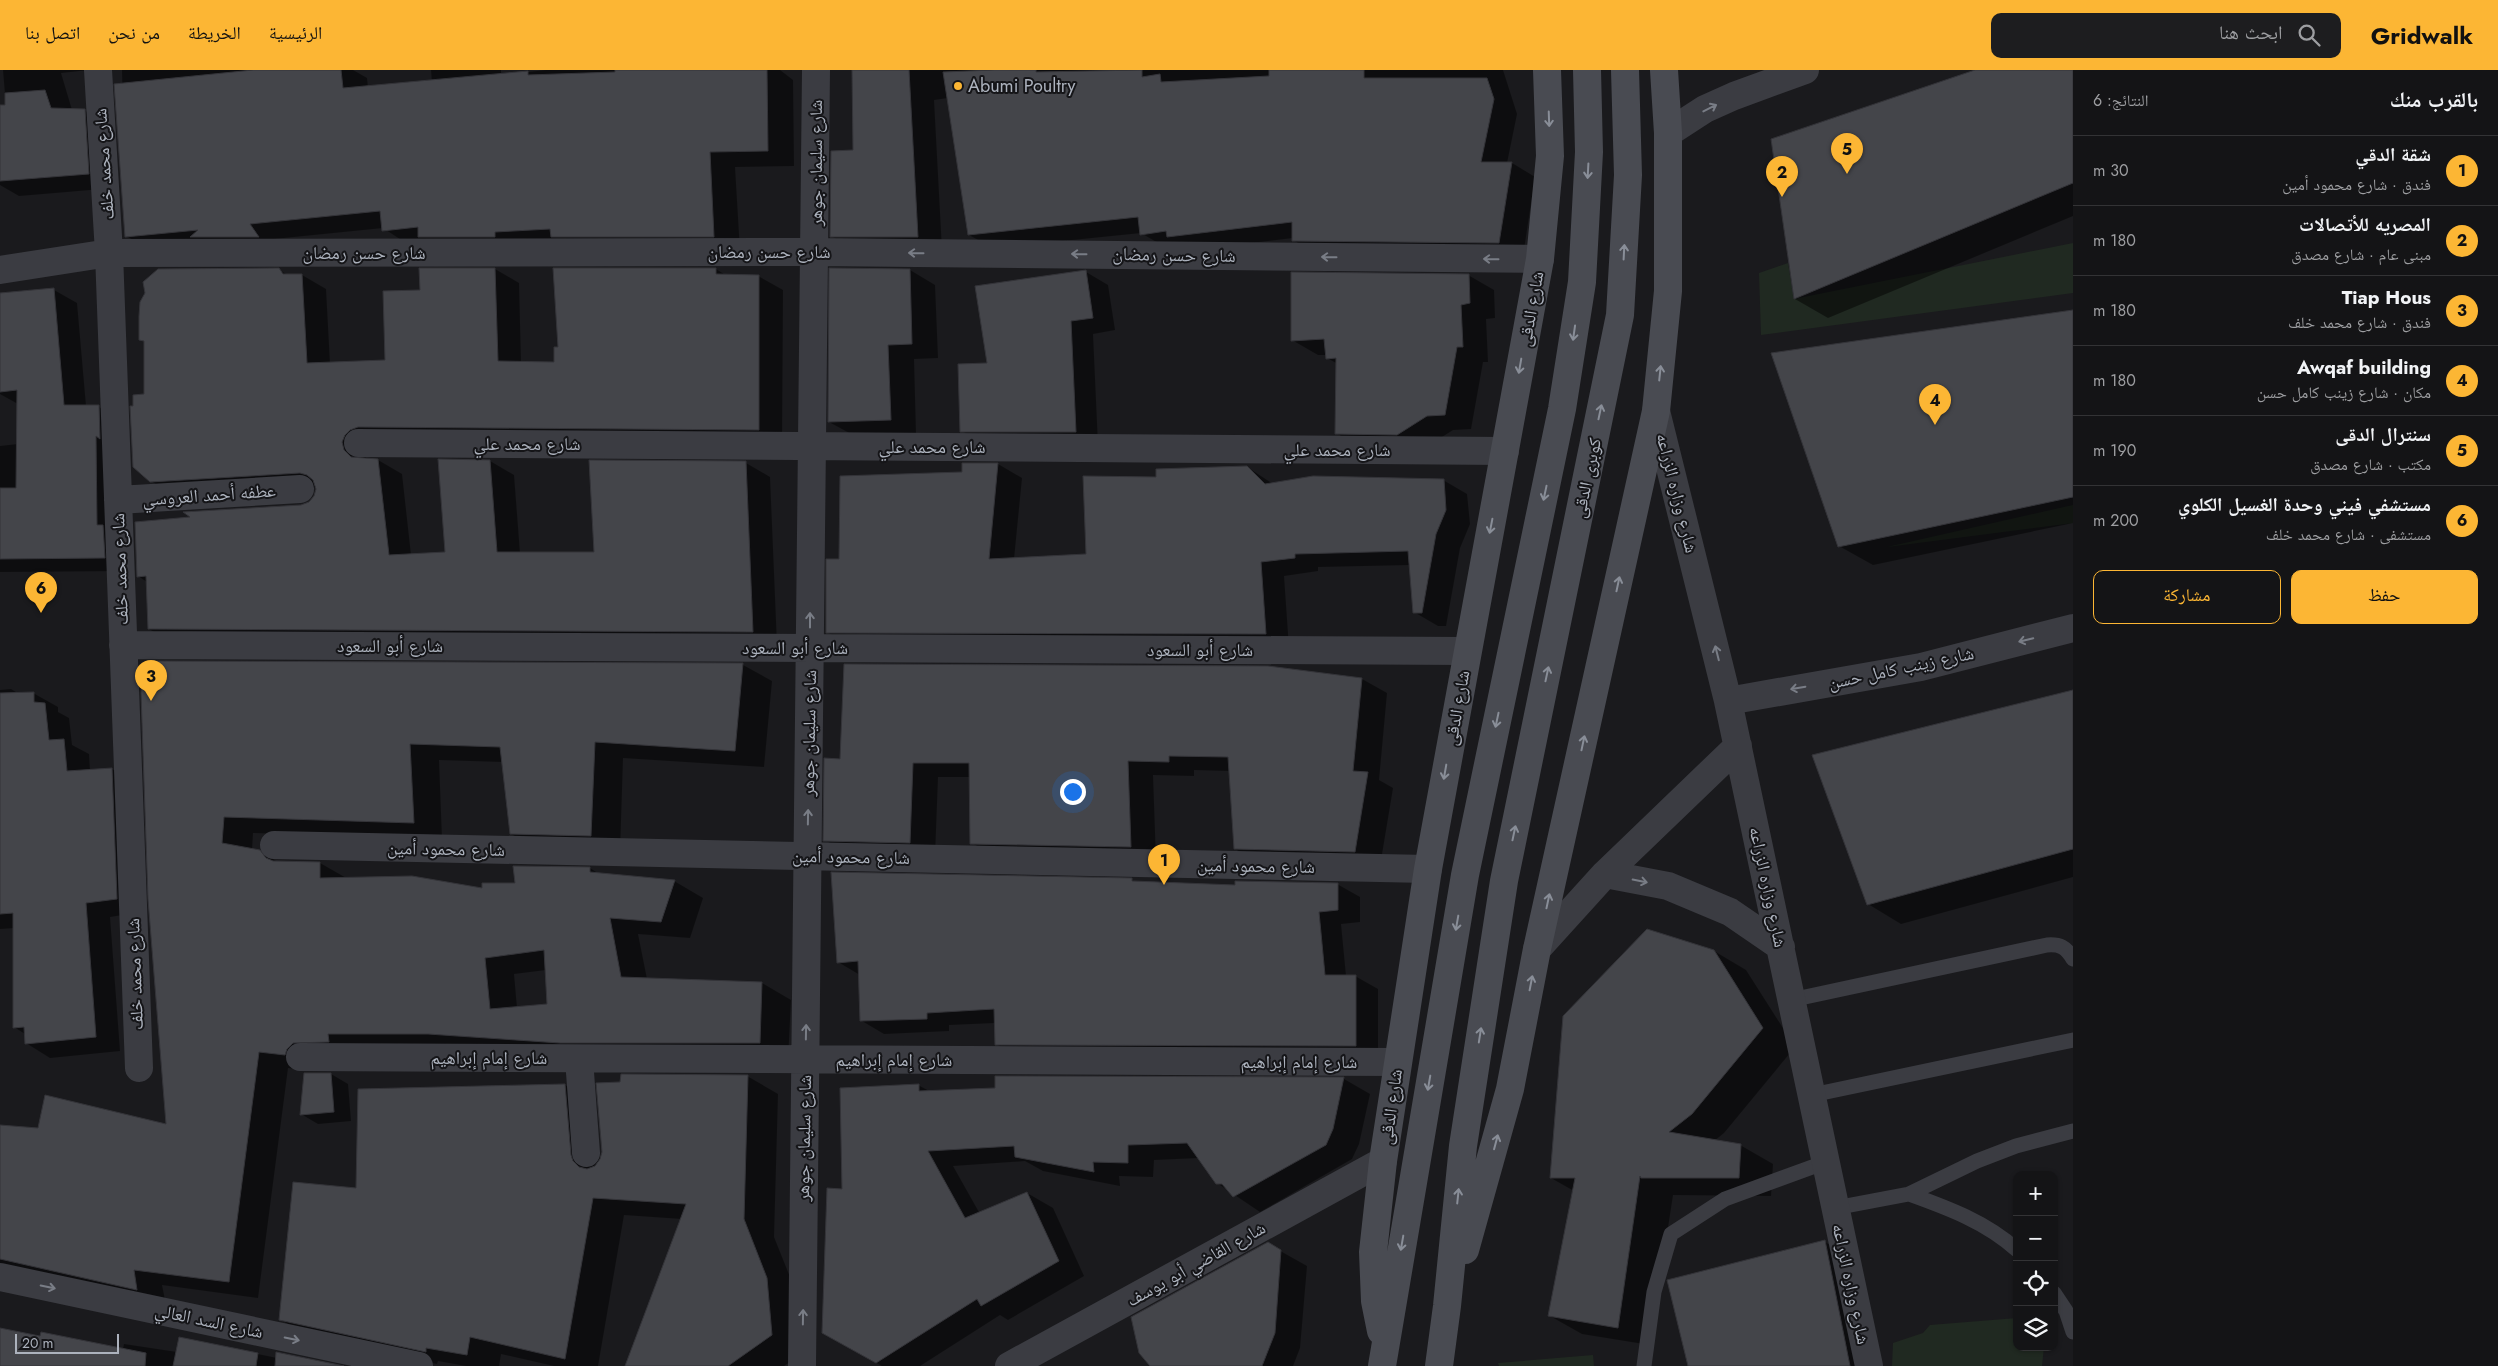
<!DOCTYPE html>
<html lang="ar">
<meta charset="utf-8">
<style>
:root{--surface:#141416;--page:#1d1d1f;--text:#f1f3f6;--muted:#9d9ea1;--line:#333335;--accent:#fcb634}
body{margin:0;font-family:Jost,"Noto Naskh Arabic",sans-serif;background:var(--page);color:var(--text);direction:rtl}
.controls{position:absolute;right:15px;bottom:15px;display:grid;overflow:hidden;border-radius:10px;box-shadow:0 1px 4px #0004}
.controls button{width:45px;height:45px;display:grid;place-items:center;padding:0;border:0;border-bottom:1px solid var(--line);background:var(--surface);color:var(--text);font:25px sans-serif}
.scale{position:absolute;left:15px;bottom:12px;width:104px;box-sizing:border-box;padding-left:5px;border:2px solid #acb2bd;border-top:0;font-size:14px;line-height:18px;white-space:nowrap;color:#acb2bd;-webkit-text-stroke:4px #151518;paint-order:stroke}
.you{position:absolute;left:1072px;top:721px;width:18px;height:18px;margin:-12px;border:4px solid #fff;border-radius:50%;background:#1a73e8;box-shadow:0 0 0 8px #1a73e833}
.badge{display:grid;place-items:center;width:32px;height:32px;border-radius:50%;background:var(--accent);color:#111;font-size:16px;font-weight:700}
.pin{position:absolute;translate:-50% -41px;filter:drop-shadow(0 1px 2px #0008)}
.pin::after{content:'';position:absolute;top:26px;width:18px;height:15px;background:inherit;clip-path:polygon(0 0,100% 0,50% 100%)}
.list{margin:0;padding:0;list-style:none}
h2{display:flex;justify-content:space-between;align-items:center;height:65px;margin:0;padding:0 20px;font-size:21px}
h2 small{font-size:16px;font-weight:400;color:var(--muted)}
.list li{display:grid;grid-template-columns:32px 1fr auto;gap:15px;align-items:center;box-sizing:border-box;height:70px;padding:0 20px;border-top:1px solid var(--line)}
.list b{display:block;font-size:19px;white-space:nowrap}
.list p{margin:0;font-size:16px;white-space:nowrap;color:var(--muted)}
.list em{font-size:16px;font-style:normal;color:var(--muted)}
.actions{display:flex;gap:10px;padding:15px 20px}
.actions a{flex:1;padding:11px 0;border:1px solid var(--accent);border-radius:10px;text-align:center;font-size:18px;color:var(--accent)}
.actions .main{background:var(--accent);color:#111}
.icon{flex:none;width:28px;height:28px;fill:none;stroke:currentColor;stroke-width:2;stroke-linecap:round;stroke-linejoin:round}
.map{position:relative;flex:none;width:2073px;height:1296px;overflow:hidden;direction:ltr}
header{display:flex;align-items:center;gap:30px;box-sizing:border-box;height:70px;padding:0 25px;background:var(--accent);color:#111}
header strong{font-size:24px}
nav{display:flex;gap:28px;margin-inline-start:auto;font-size:18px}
.search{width:350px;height:45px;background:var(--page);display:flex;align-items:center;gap:12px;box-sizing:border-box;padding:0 18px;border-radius:10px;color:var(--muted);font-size:19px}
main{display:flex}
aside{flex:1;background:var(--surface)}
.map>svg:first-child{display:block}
.green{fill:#202921}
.shadow{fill:#0007;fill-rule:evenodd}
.building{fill:#44454a;stroke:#343439;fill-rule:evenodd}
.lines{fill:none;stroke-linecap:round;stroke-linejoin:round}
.lane{stroke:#3b3c42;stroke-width:15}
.street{stroke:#3b3c42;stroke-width:28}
.secondary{stroke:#494b52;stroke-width:28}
.oneway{stroke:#797d86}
.oneway2{stroke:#898e98}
.poi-dot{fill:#fcb634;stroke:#151518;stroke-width:2}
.labels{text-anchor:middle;stroke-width:4;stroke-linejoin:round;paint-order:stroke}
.poi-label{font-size:18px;fill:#acb2bd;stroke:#151518;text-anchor:start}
.street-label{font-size:18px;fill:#acb2bd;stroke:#151518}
</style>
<header>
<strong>Gridwalk</strong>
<div class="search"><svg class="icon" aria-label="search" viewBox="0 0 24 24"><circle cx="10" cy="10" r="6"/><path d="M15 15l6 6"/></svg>ابحث هنا</div>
<nav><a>الرئيسية</a><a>الخريطة</a><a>من نحن</a><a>اتصل بنا</a></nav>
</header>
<main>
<aside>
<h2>بالقرب منك<small>النتائج: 6</small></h2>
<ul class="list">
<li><span class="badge">1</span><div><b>شقة الدقي</b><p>فندق · شارع محمود أمين</p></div><em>30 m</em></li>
<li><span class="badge">2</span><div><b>المصريه للأتصالات</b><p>مبنى عام · شارع مصدق</p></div><em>180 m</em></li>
<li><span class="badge">3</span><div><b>Tiap Hous</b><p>فندق · شارع محمد خلف</p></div><em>180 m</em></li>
<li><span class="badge">4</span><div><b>Awqaf building</b><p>مكان · شارع زينب كامل حسن</p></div><em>180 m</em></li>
<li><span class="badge">5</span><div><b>سنترال الدقى</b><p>مكتب · شارع مصدق</p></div><em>190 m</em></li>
<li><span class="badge">6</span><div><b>مستشفي فيني وحدة الغسيل الكلوي</b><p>مستشفى · شارع محمد خلف</p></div><em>200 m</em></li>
</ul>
<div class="actions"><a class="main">حفظ</a><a>مشاركة</a></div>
</aside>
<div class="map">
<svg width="2073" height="1296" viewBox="0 0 2073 1296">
<rect width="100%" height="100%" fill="#1a1a1d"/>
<path class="green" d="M2073 173V223L1761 265 1759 203 1788 193 1794 229Z
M2073 435V453L1887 477Z
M2017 1248V1277H2044L2042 1296H1892L1893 1273 1923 1263 1930 1255Z
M1593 1285 1594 1296H1499L1498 1293Z"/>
<path class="shadow" d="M3 0H89L61 3 72 40H84L110 55 114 118 19 126 0 115V37L6 36Z
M122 0H353L367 8 368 18 432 13 431 0H501V5L546 0H780L793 10 794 96 735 97 740 181 409 175 383 158 153 181 126 166Z
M854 0H1503L1517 44 1507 93H1512L1535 107 1523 186 1317 184 1293 170V168L1192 180 1165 177 1141 163 993 178 969 165 948 28 934 30 942 180H855L831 166 854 81Z
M1979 0H2073V146L1828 248 1795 229Z
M420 199H495L519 213 521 293 556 294 560 278 716 199 727 206H758L783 220 782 373 369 379 366 387 367 389 378 390 402 404 411 485 446 483 490 391 514 405 520 483H595L746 393 770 407 777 575 173 573 149 559 147 512 138 506 310 433 315 426 316 417 175 426 151 411 146 325V272L141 269 279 200 288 205H302L326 219 330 294 386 292 421 221Z
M910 200 935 215 938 288 914 289 916 364 855 366 829 352Z
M1086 202 1108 215 1115 260 1093 264 1098 375 984 374 962 361 988 294Z
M1468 205 1494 220 1495 248 1486 249 1488 292H1483L1471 359 1453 360 1423 379 1362 378 1336 363 1338 294 1327 288V285H1318L1292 270Z
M54 220 77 233 86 336 99 337 122 350 128 501 0 502V376L18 374V334L0 324V224Z
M2073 241V453L1873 495 1839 476Z
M963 394H998L1022 408 1014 489 1087 485 1157 408 1247 397 1273 414 1443 410 1467 424 1470 454 1460 478 1446 556H1438L1414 542 1410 495 1318 497V501L1284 506 1289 578 851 576 827 562 840 491 963 403Z
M150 592 743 595 772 611 764 697 623 688 620 782 540 780 511 764 503 692 439 690 442 769 253 763 252 780 259 781 278 792 320 793 348 809 483 819 516 814 514 797 590 798 599 804 674 811 703 828 690 868 638 864 647 909 762 913 791 930 788 990 316 995 314 1001 288 998 258 1228 162 1215 166 1235 0 1198V1056L38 1060 167 1055ZM546 900 548 935 517 938 514 904Z
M1362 609 1387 623 1379 710 1393 718 1380 796 1261 793 1235 779 1230 701 1194 700V706L1153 705 1156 791 997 788 972 773 970 707H938L935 786 850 785 825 770 841 690Z
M11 619 19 624 33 623 58 637V642L69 648 72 675 89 684 90 701 112 699 136 714 141 842 110 847 120 981 50 988 26 973 25 964 14 957 15 858 0 859V620Z
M2073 621V807L1901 854 1868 834Z
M1132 810 1136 812 1236 816 1337 814 1360 827V852L1341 854 1346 906H1355L1378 919V988L1018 987 996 974 995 953 949 955V961L884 964 862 951 860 905 838 892Z
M1714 881 1746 900 1795 977 1724 1063 1714 1071 1740 1075 1773 1094 1771 1126 1673 1125 1650 1275 1582 1264 1550 1246 1574 1121 1551 1108Z
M331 1004 348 1014 351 1051 318 1054 301 1044Z
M747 1006 778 1024 774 1167 798 1227 803 1283 784 1296H626L682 1149 624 1145 598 1296H554L501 1284 499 1296H466L438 1291 437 1294 311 1267 281 1250 357 1120 565 1015 596 1033 600 1092Z
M1344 1009 1370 1024 1359 1074 1352 1089 1260 1142 1217 1113 1199 1088 1154 1090 1153 1107 1119 1106 1120 1116 1043 1101 1025 1091 953 1096 980 1144 1027 1123 1053 1138 1084 1206 1008 1250 1000 1245 920 1296H882L849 1278 844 1121 918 1015 931 1022Z
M1825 1172 1858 1191 1879 1296H1690Z
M1268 1174 1307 1196 1300 1278 1293 1296H1152Z
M0 1259 123 1279 124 1274 177 1282 180 1268 277 1288 338 1296H0Z"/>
<path class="building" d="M253 0H341L343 18 528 1V5L615 2V0H767L768 81 710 82 714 167H551L550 159 495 162V167H418V157L382 161 380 141 250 154 259 167H190L198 160 125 167 114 14Z
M852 0H909L918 167H830L831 81 853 80Z
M994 0H1036V2L1142 0V7L1160 4 1161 12 1269 6V0H1364V8H1487L1494 29 1481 92H1512L1499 173 1292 171V152L1167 167 1166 161 1140 165 1138 147 968 165 943 2Z
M1975 0H2073V113L1794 229 1771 69Z
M45 20 51 38 85 39 89 104 0 111V35H5V23Z
M279 198 283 204H302L307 293 385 290 383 221 420 220 419 198H495L498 291 554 292V277H558L553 198H716V204L759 205V360L358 357 350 360 345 365 342 372 344 380 351 387 378 389 389 485 445 482 438 389 490 390 497 482H594L589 390 746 391 753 562 148 559 146 506 137 507 135 452 190 447 183 442 301 435 309 432 314 426 316 419 313 410 307 405 300 403 150 412 133 397 130 336H133V325L144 324V271L139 270V246L140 232 145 223 143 212 158 199Z
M829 198 910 199 912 274 888 275 891 350 828 352Z
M1086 200 1093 248 1071 251 1076 362H960L958 294 987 293 975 216Z
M1291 202 1469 204 1470 233 1461 235 1463 277H1457L1445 345 1427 346 1397 365 1335 364 1336 288 1326 289 1324 269 1291 271Z
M54 218 64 335H99L100 369 96 366 97 455H103L105 488 0 489V418H16L17 320 0 322V223Z
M2073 240V427L1838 477 1771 283Z
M962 393H998L989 489 1086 484 1083 406 1156 407V399L1247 396 1265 414 1313 406 1444 409 1446 440 1436 464 1422 543H1413L1408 481 1295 484V488L1261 492 1266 564 826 563V489H839L840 406 962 402Z
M149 591 743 593 735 681 595 672 591 766 510 764 500 677 410 674 414 753 224 747 222 773 260 780 266 788 273 791 320 792V808L412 806 482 818V813H515L513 796 590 797V802L675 810 661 852 610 848 621 907 762 912 760 973H560L428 964H328L329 972 293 973 287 979 285 985 259 982 229 1212 134 1200 137 1220 0 1189V1055L38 1058 45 1025 166 1054 148 829 141 623 142 602H150ZM544 880 547 934 490 939 485 888Z
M844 594 1268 596 1362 608 1353 701 1368 702 1355 782 1234 779 1228 687 1169 686V692L1128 691 1131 777 970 774 969 693H913L910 773 823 771 824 688 840 689Z
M2073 620V779L1867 835 1812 685Z
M34 622V632L45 633 49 670 64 669 67 701 112 698 117 829 86 833 96 967 25 974 24 957 13 958V843L0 844V623Z
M831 802 1132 808V811L1235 815V811L1338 813V840L1319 842 1325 905H1356V976L995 975 994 939 927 943V949L860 951 858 891 837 893Z
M1647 859 1714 880 1763 958 1692 1044 1669 1062 1741 1074 1739 1108H1641L1640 1106 1618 1258 1548 1246 1575 1108H1550L1563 946Z
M304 1003H331L334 1042 300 1045Z
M621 1004 748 1005 744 1149 767 1208 772 1265 728 1296H625L686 1134 593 1128 565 1289 470 1267 467 1285 426 1278V1282L279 1250 293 1112 356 1118 358 1019 565 1014 571 1085 573 1091 579 1097 587 1099 595 1096 600 1089 602 1082 596 1013 620 1012Z
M995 1006 1344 1007 1333 1059 1326 1075 1233 1127 1222 1114H1216L1187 1073 1128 1075V1093L1093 1092 1094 1102 1015 1087 1014 1076 928 1081 965 1148 1027 1122 1059 1191 981 1236 977 1229 876 1293 822 1263 827 1118 842 1119 840 1018 919 1014V1021L995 1018Z
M1825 1170 1850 1296H1688L1667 1210Z
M1268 1172 1281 1180 1275 1263 1262 1296H1150L1139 1283 1131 1247Z
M0 1258 40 1266 41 1262 146 1283 145 1296H0Z
M179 1267 258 1283 256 1296H173Z
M276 1282 344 1296H275Z"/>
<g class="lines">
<path class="lane" d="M1791 930 2047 875C2060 874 2066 877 2073 889
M1812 1025 2073 970
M1909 1124C1948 1138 1986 1152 2017 1180
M1835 1138 1909 1124 1977 1091 2016 1076 2073 1061
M2054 1223 2066 1241 2073 1262
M1644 1296 1654 1222 1671 1164 1725 1129 1826 1092"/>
<path class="street" d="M98 0 109 183 139 998
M1668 63 1705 39 1734 26 1805 0
M0 200 109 183 815 182 1540 189
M1656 341 1728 631 1869 1296
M358 373 1505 381
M118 430 300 419
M123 575 1467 581
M1728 631 1921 597 2073 558
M274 775 1428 799
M1605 804 1738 676
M1537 879 1605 804 1668 816 1730 842 1781 877
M300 987 1397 992
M579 989 586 1083
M0 1207 419 1296
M802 1296 816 0
M1009 1296 1383 1091"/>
<path class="secondary" d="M1465 1180 1510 1019 1537 879 1656 341 1668 221V63L1664 0
M1381 1261 1375 1231 1373 1182 1383 1091 1428 799 1540 189 1550 86 1547 0
M1382 1296 1465 805 1562 339 1582 212 1589 82 1587 0
M1439 1296 1447 1236 1463 1076 1504 811 1620 245 1628 105 1625 0"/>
</g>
<defs><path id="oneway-shaft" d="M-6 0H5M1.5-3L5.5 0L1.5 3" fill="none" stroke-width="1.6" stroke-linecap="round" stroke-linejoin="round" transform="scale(1.25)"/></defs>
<g class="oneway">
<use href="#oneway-shaft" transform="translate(1710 38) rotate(-27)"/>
<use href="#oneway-shaft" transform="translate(916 183) rotate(-179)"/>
<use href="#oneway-shaft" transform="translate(1079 184) rotate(-179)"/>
<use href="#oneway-shaft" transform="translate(1329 187) rotate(-179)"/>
<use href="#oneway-shaft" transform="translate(1491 189) rotate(-179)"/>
<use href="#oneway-shaft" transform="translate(810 550) rotate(-90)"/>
<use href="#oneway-shaft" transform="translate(2026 570) rotate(166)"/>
<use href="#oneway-shaft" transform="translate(1717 583) rotate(-104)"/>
<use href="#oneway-shaft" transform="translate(1798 618) rotate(170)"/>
<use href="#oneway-shaft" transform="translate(808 747) rotate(-89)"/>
<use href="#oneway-shaft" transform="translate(1640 811) rotate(11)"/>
<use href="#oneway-shaft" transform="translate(806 962) rotate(-89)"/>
<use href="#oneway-shaft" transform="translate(48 1217) rotate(12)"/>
<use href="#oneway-shaft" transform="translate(803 1247) rotate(-89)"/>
<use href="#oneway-shaft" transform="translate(292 1269) rotate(12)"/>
</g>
<g class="oneway2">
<use href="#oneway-shaft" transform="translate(1549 49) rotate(88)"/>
<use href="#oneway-shaft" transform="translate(1588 101) rotate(93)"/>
<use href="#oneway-shaft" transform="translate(1624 182) rotate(-87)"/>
<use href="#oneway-shaft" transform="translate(1574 263) rotate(98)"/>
<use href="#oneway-shaft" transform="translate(1520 296) rotate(100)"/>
<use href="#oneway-shaft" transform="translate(1660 303) rotate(-84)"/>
<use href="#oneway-shaft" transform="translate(1600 342) rotate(-78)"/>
<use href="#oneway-shaft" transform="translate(1545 423) rotate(102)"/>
<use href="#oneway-shaft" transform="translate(1491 456) rotate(101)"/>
<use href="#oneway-shaft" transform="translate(1618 514) rotate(-78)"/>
<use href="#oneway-shaft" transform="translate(1547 604) rotate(-78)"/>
<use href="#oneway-shaft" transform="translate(1497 650) rotate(102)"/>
<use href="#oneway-shaft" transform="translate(1583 673) rotate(-78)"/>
<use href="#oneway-shaft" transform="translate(1445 702) rotate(100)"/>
<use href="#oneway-shaft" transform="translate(1514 763) rotate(-78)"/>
<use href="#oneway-shaft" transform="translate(1548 831) rotate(-78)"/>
<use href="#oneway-shaft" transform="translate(1457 853) rotate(100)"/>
<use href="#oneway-shaft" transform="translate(1531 913) rotate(-79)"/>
<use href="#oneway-shaft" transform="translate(1480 965) rotate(-81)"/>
<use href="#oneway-shaft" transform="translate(1429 1013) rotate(100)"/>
<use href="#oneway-shaft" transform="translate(1496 1072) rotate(-75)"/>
<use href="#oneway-shaft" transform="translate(1458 1126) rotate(-84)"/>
<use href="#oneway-shaft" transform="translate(1402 1173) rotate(100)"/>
</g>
<circle class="poi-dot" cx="958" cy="16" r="5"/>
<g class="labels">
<g class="poi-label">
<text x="968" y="22">Abumi Poultry</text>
</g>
<g class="street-label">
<text transform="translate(816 93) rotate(-90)" y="6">شارع سليمان جوهر</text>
<text transform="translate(104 94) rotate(-94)" y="6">شارع محمد خلف</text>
<text x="769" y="188">شارع حسن رمضان</text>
<text x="364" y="189">شارع حسن رمضان</text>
<text transform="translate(1174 185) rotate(1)" y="6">شارع حسن رمضان</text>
<text transform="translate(1531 239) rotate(-80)" y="6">شارع الدقى</text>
<text x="527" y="380">شارع محمد علي</text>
<text x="932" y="383">شارع محمد علي</text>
<text x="1337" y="386">شارع محمد علي</text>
<text transform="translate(1587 408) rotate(-78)" y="6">كوبرى الدقى</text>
<text transform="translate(1677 423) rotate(76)" y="6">شارع وزاره الزراعه</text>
<text transform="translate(209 425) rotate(-4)" y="6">عطفه أحمد العروسي</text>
<text transform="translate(120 499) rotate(-92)" y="6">شارع محمد خلف</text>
<text x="390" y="582">شارع أبو السعود</text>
<text x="795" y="584">شارع أبو السعود</text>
<text x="1200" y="586">شارع أبو السعود</text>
<text transform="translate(1901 598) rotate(-12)" y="6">شارع زينب كامل حسن</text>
<text transform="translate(1457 638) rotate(-80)" y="6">شارع الدقى</text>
<text transform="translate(809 663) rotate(-89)" y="6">شارع سليمان جوهر</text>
<text transform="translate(446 779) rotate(1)" y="6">شارع محمود أمين</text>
<text transform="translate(851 787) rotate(1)" y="6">شارع محمود أمين</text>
<text transform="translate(1256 796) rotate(1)" y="6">شارع محمود أمين</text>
<text transform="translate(1768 817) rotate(78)" y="6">شارع وزاره الزراعه</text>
<text transform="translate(135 904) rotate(-92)" y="6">شارع محمد خلف</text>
<text x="489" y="994">شارع إمام إبراهيم</text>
<text x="894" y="996">شارع إمام إبراهيم</text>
<text x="1299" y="998">شارع إمام إبراهيم</text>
<text transform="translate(1391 1037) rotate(-82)" y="6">شارع الدقى</text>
<text transform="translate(804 1068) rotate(-89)" y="6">شارع سليمان جوهر</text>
<text transform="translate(1196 1194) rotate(-29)" y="6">شارع القاضي أبو يوسف</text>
<text transform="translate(1851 1214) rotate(78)" y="6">شارع وزاره الزراعه</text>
<text transform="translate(209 1251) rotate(12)" y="6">شارع السد العالي</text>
</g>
</g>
</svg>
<div class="controls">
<button>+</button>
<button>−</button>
<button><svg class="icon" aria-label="locate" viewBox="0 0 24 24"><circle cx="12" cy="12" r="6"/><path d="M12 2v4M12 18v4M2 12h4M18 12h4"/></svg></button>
<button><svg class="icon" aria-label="layers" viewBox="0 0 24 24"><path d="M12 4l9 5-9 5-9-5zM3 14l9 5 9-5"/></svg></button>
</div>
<div class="scale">20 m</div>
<div class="you"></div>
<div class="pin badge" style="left:1164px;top:815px">1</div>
<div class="pin badge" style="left:1782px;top:127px">2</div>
<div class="pin badge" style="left:151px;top:631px">3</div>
<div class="pin badge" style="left:1935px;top:355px">4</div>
<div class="pin badge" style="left:1847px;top:104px">5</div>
<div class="pin badge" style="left:41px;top:543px">6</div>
</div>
</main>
